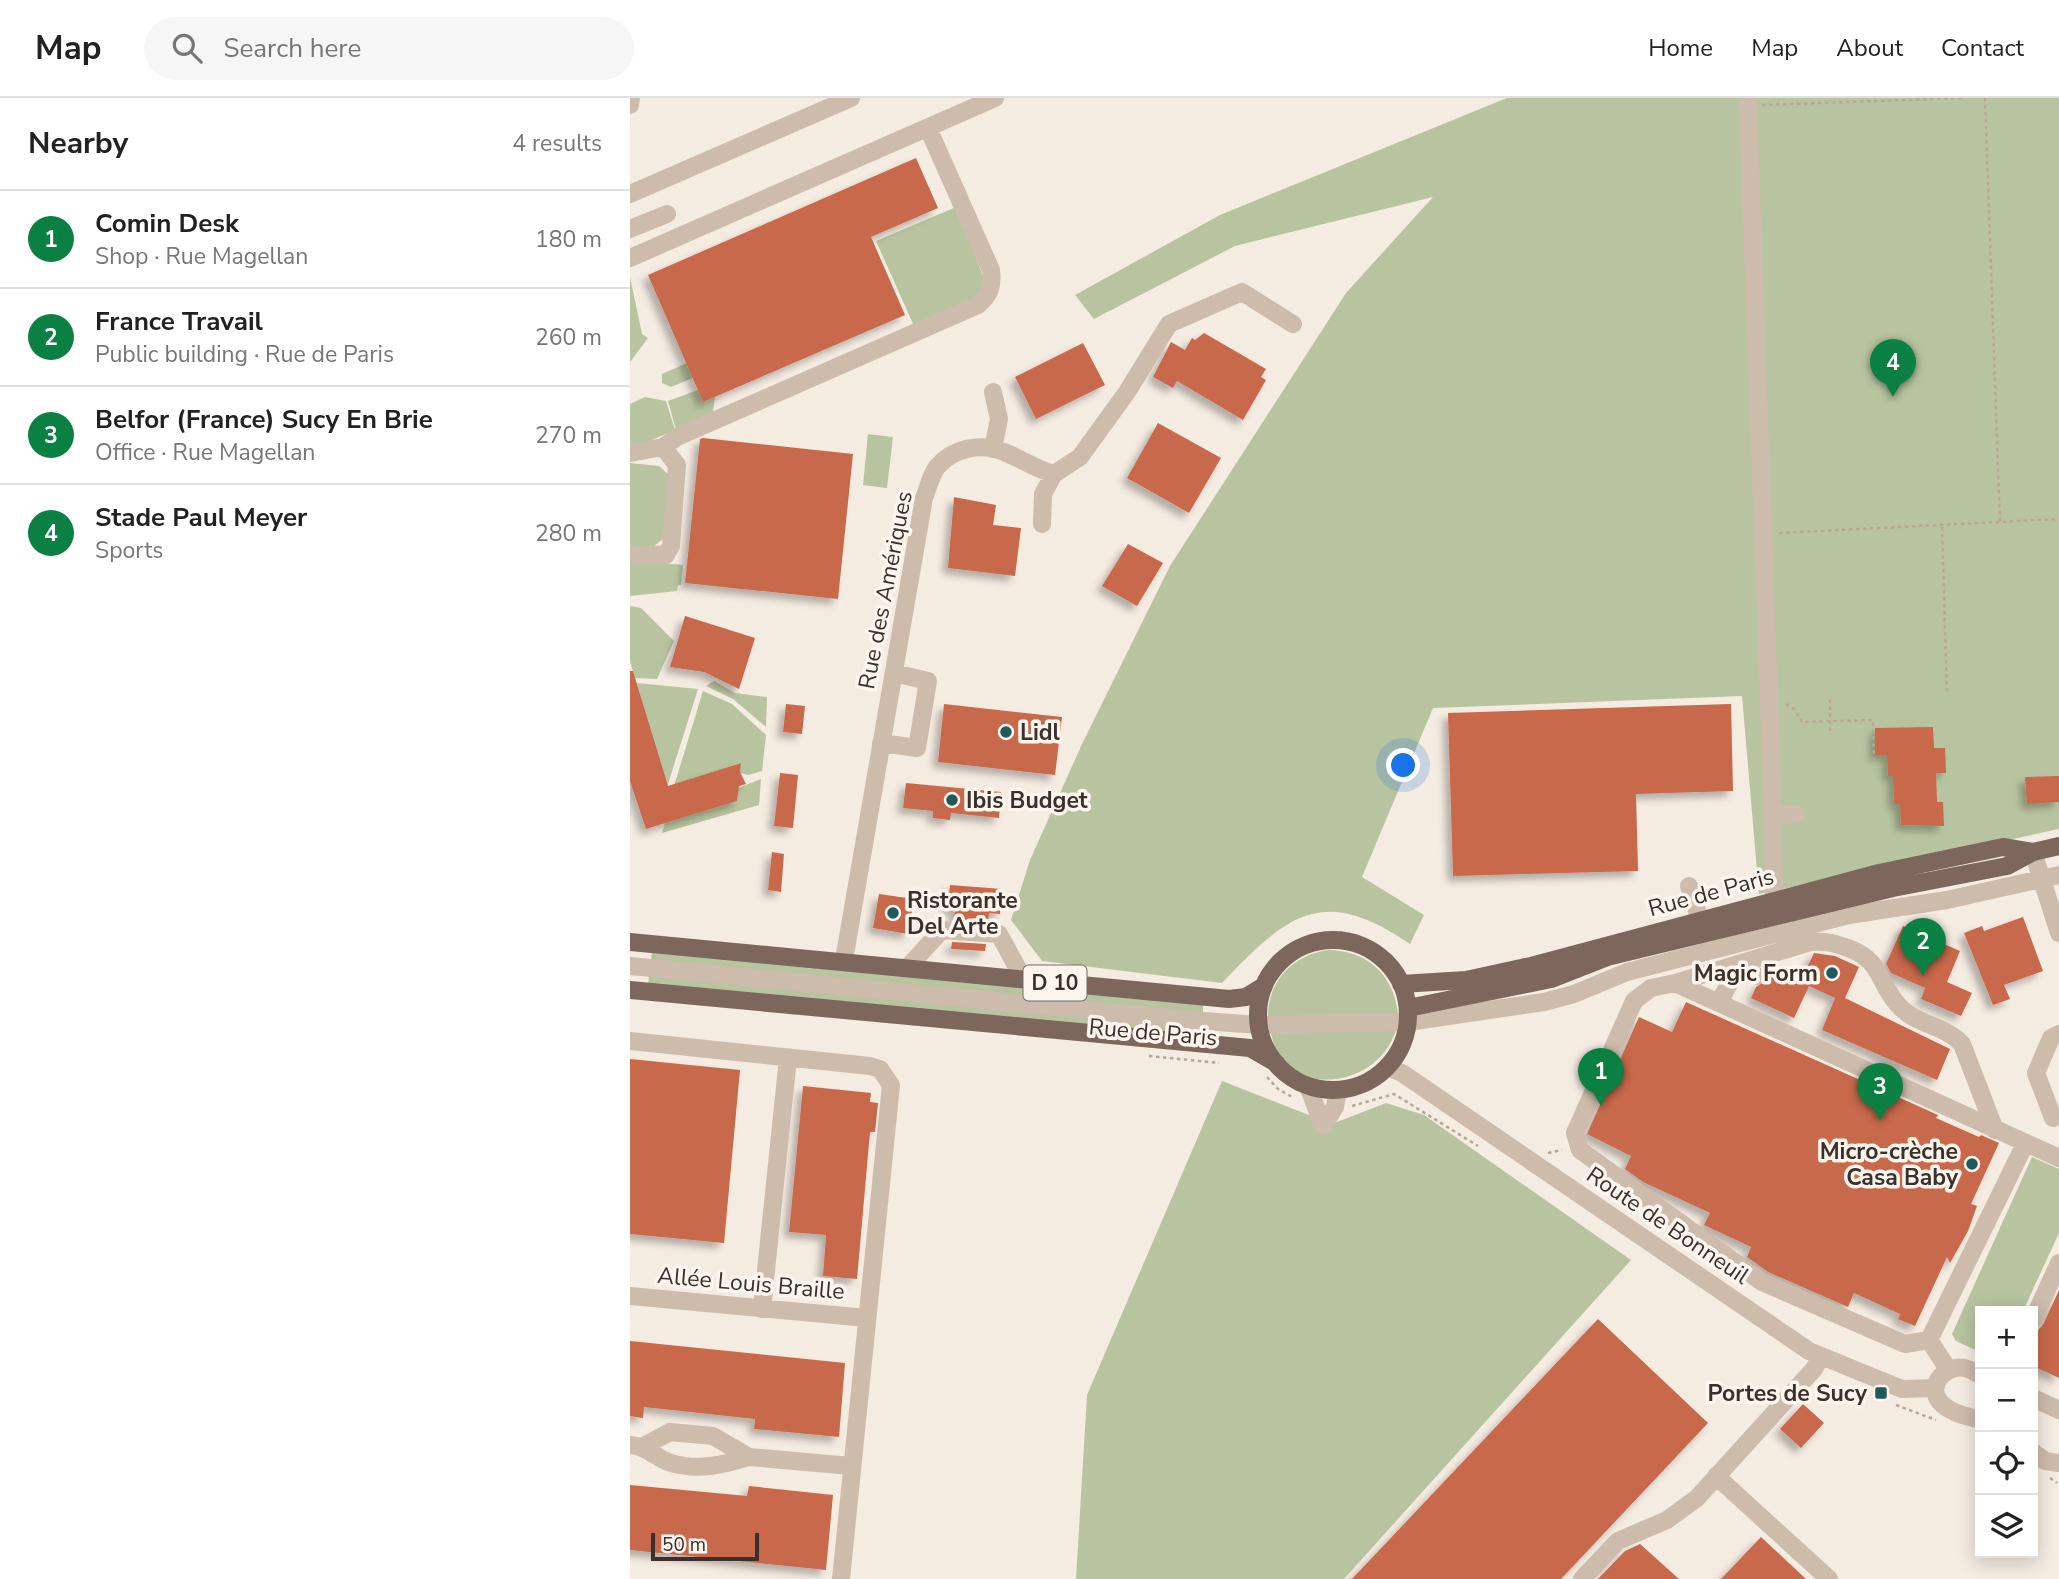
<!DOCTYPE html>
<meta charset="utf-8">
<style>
:root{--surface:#fff;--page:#f6f6f6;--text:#222;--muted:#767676;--line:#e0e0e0;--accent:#0b8043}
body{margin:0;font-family:"Nunito Sans",sans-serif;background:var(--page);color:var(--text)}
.controls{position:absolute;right:21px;bottom:21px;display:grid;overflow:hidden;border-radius:0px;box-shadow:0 4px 18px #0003}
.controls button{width:63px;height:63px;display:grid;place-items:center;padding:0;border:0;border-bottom:2px solid var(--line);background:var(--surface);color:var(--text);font:35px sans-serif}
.scale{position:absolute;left:21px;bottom:18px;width:108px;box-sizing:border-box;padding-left:7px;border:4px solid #3b302b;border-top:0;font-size:19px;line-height:24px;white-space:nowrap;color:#3b302b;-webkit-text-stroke:5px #fbf5ee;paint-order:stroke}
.you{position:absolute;left:774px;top:668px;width:24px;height:24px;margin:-18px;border:5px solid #fff;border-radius:50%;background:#1a73e8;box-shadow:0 0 0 10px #1a73e833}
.badge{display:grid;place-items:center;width:46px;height:46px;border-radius:50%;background:var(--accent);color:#fff;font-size:23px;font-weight:700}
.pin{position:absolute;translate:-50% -58px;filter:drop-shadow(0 2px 4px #0008)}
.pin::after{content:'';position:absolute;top:37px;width:24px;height:21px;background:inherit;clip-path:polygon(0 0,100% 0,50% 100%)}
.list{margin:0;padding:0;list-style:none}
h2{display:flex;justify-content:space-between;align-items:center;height:91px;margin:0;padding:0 28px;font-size:30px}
h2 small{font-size:23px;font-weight:400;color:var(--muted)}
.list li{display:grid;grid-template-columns:46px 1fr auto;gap:21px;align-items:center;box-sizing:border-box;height:98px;padding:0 28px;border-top:2px solid var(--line)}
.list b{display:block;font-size:26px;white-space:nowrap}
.list p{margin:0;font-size:23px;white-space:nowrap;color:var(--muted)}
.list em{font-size:23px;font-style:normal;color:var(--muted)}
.icon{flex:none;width:38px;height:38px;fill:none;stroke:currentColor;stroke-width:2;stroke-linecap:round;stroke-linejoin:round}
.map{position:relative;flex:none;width:1429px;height:1481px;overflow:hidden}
header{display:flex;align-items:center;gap:42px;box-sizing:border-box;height:98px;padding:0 35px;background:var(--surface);border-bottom:2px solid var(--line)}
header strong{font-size:33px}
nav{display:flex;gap:38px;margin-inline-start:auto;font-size:24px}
.search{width:490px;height:63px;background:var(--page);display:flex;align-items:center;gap:18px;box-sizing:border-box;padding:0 24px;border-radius:38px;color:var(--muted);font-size:26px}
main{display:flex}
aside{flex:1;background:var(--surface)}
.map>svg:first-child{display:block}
.green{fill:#b8c4a0}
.building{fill:#c8694b;filter:url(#shadow)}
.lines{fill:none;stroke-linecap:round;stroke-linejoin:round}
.path{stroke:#b9a596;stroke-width:2.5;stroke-dasharray:3.5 3.5;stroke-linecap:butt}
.minor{stroke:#cdbbac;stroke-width:18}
.major{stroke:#7d675c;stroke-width:18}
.poi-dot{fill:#1f5a5e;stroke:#fbf5ee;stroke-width:2.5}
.labels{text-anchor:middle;stroke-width:7;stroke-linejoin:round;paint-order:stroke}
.shield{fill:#fbf5ee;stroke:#756b66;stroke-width:2}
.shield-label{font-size:21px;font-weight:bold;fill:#3b302b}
.street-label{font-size:23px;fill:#3b302b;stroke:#fbf5ee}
.poi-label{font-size:23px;font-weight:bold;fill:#3b302b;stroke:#fbf5ee;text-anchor:start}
</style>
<header>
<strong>Map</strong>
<div class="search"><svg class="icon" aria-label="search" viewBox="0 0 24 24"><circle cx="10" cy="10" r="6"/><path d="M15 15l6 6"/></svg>Search here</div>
<nav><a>Home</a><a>Map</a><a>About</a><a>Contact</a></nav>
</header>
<main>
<aside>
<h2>Nearby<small>4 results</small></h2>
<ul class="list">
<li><span class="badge">1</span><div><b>Comin Desk</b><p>Shop · Rue Magellan</p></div><em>180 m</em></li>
<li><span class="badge">2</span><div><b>France Travail</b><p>Public building · Rue de Paris</p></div><em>260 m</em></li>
<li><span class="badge">3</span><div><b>Belfor (France) Sucy En Brie</b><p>Office · Rue Magellan</p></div><em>270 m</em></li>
<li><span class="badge">4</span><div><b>Stade Paul Meyer</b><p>Sports</p></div><em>280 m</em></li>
</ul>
</aside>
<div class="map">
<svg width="1429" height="1481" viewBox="0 0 1429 1481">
<defs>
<filter id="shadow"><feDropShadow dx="-5.5" dy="5.5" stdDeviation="3.5" flood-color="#0004"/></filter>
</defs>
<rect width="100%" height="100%" fill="#f4ebe1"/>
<path class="green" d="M877 0H1429V731L1129 796 1112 598 803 610 732 779 794 817 780 846C692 786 658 816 592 885L412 863 381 822 400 762 452 646 540 468 716 195 803 99 605 148 464 221 445 197 590 117Z
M326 109 355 183 345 201 284 228 246 143Z
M0 179 12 236 18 240 0 264Z
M57 265 63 280 41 289 32 285V276Z
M68 292 73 304 85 299 83 314 46 332 38 303Z
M15 299 36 303 45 332 17 344 0 346V306Z
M238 336 263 339 257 390 233 387Z
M0 365 29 368 39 377 34 440 22 450 0 449Z
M0 462 53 467 51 487H48L47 493 0 498Z
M0 508 11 510 44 543 27 581 5 580 0 563Z
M84 583 105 595 137 599 136 629 103 601 76 588Z
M7 585 68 591 38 686H35Z
M73 593 102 606 136 637 132 673 118 677 110 675V665L44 688Z
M131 681 129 707 32 735 35 725 107 703 108 690Z
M697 852C737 852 764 877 768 916L638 919C638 882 663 858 697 852Z
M22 853 573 906V915L21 862Z
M19 878 572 930 571 939 18 886Z
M766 932C747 993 653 1002 641 935Z
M592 983 702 1026 756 1005 794 1017 1001 1162 714 1481H446L457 1297Z
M1402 1059 1429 1071V1135L1393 1213H1350V1254L1326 1243 1322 1236Z"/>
<path class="building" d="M286 60 308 110 241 139 275 217 73 304 18 177Z
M574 235 636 271 631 279 636 282 613 322 547 283 543 290 523 279 541 244 555 252 562 240 565 242Z
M453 245 475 287 406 321 385 279Z
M528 325 591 360 559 415 497 380Z
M73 340 223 356 208 501 55 485 70 341Z
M324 399 366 407 363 427 391 430 385 478 318 470Z
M498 446 533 465 507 508 472 488Z
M55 518 125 540 109 591 74 574 40 569Z
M0 573H3L38 688 111 665 110 674 116 686 109 688 107 703 16 731 0 683Z
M156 606 175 608 172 636 153 634Z
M314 606 432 619 425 677 308 664Z
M1101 606 1103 693 1006 696 1008 773 823 778 818 615Z
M1303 629 1304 650H1315L1316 675H1306L1307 704H1313L1314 728 1271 727 1270 706H1264L1263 678H1258L1257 657H1245V630Z
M150 675 168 677 163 730 144 728Z
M1429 678V704L1397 706 1395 679Z
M276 685 371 694 369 720 321 715 320 722 303 720V713L273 710Z
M142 754 154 756 151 794 138 792Z
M320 787 372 791 370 816 359 815 358 824 324 821 325 811H318Z
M249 796 284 801 278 836 243 830Z
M1393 819 1413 873 1374 887 1380 901 1363 907 1334 835 1352 828 1354 833Z
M1273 828 1330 853 1317 884 1342 895 1331 918 1291 901 1295 890 1261 875 1256 866Z
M322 844 356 846 355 853 321 851Z
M1184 855 1205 858 1229 869 1215 900 1320 951 1307 982 1192 932 1205 900 1179 888 1164 920 1121 900 1126 889 1138 881 1135 870 1144 867 1172 880Z
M1056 904 1308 1017 1306 1020 1349 1039 1351 1037 1369 1045 1341 1106 1347 1108 1338 1133 1320 1165 1317 1159 1285 1228 1268 1221 1270 1216 1224 1195 1218 1209 1138 1174 1117 1159 1121 1149 1074 1127 1080 1115 1013 1084 995 1071 1001 1058 957 1036 1009 919 1042 934Z
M0 961 110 972 94 1145 0 1136Z
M173 988 241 995 240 1004 248 1005 245 1034H240L227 1181 193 1178 196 1137 159 1134Z
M1429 1192V1280L1403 1268V1237L1413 1227Z
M968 1221 1078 1325 931 1481H722Z
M0 1243 215 1265 209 1339 124 1331 125 1321 14 1309 13 1320 0 1318Z
M1173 1306 1194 1325 1171 1350 1150 1331Z
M0 1387 117 1398 119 1388 203 1397 196 1472 0 1452Z
M1131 1439 1176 1481H1091Z
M1010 1446 1049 1481H968L995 1453Z"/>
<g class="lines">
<path class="path" d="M1355 0 1370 426
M1132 7 1333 0
M1312 429 1317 597
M1149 435 1429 421
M1156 606 1164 611 1172 624 1243 622 1244 663
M1200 633V601
M519 958 589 965
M637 979 648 991 664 1000
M722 1008 764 996 848 1048
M918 1055 932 1052
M1266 1307 1306 1322
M1420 1380 1427 1385"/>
<path class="minor" d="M0 7 1 0
M1118 7 1143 717 1144 802 1139 817
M0 96 221 0
M0 131 37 116
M0 160 365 0
M363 351 369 321 363 294
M0 355 33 349 47 339 348 207C360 197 363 188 361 172L298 30
M412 426 413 396 424 376
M0 456 36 457 41 448 47 367 33 349
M251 645 287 650 298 583 264 575
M1143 717 1166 716
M1403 754 1429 835
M1059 788 1070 822 1069 837
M214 862 294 400C298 390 301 377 307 369 323 350 351 344 374 354 392 361 405 371 424 376L450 359 497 294 539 226 612 194 663 226
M0 868 559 922 629 927 778 924 914 904 944 896 997 874 1219 817 1317 802 1429 777
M277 870 312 832 369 836 394 882
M1045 885 1181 844C1196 843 1204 845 1218 850 1254 863 1248 888 1271 910 1288 927 1316 928 1332 946L1365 1032
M1089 905C1099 886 1103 870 1127 878
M0 943 240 968 250 971 261 987 211 1481
M757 969 772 975 1179 1253 1272 1291 1305 1290
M678 988 693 1028
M1423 1020 1406 975 1421 940 1429 936
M693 1028 705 1009 708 992
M0 1198 237 1220
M132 1211 158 960
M1403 1222 1429 1165
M1299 1242 1275 1246 1132 1184 950 1052 945 1035 1004 903 1021 890 1045 885 1429 1060
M1299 1242 1395 1046
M1299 1242 1318 1271
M1350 1277C1346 1275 1340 1271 1335 1270 1316 1266 1296 1287 1310 1304 1320 1315 1337 1318 1350 1322
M1403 1300 1429 1312
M0 1347C17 1348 25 1360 41 1365 68 1373 93 1367 119 1359
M14 1348 40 1334 83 1338 119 1359 221 1368
M1403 1354 1415 1363 1429 1365
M1086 1378 1199 1481
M952 1481 988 1443 1037 1422 1067 1400 1184 1271 1191 1258"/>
<path class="major" d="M628 917a75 75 0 1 1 150 0a75 75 0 1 1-150 0Z
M0 844 599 901 616 899 634 888
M771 886 836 882 901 868 1249 775 1373 749 1403 754
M0 892 620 950 646 965
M778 910 921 881 977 859 1263 790 1377 768 1403 754 1429 748"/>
</g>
<g class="poi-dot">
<circle cx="376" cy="634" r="7"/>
<circle cx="322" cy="702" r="7"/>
<circle cx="263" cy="815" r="7"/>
<circle cx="1202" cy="875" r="7"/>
<circle cx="1342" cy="1066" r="7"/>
<rect x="1244" y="1288" width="14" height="14" rx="3.5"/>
</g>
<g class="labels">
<rect class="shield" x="393.5" y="867.5" width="63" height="35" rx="5"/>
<g class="shield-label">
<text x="425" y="892">D 10</text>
</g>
<g class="street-label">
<text transform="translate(255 492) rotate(-79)" y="8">Rue des Amériques</text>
<text transform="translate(1081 794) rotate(-15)" y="8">Rue de Paris</text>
<text transform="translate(523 934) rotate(5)" y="8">Rue de Paris</text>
<text transform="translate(1038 1127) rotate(34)" y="8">Route de Bonneuil</text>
<text transform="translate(121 1185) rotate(5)" y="8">Allée Louis Braille</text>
</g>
<g class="poi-label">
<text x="390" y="642">Lidl</text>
<text x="336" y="710">Ibis Budget</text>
<text x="277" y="810">Ristorante<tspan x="277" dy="26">Del Arte</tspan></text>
<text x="1188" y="883" text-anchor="end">Magic Form</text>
<text x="1328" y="1061" text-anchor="end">Micro-crèche<tspan x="1328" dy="26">Casa Baby</tspan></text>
<text x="1237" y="1303" text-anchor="end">Portes de Sucy</text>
</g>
</g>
</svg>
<div class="controls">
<button>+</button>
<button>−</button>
<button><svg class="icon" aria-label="locate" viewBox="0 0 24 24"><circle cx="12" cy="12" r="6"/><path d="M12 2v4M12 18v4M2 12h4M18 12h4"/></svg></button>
<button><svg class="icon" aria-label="layers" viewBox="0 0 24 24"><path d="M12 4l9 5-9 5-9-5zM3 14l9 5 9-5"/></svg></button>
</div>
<div class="scale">50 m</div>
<div class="you"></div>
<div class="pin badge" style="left:971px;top:1008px">1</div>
<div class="pin badge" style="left:1293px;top:878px">2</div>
<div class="pin badge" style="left:1250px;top:1023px">3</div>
<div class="pin badge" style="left:1263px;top:299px">4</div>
</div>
</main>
